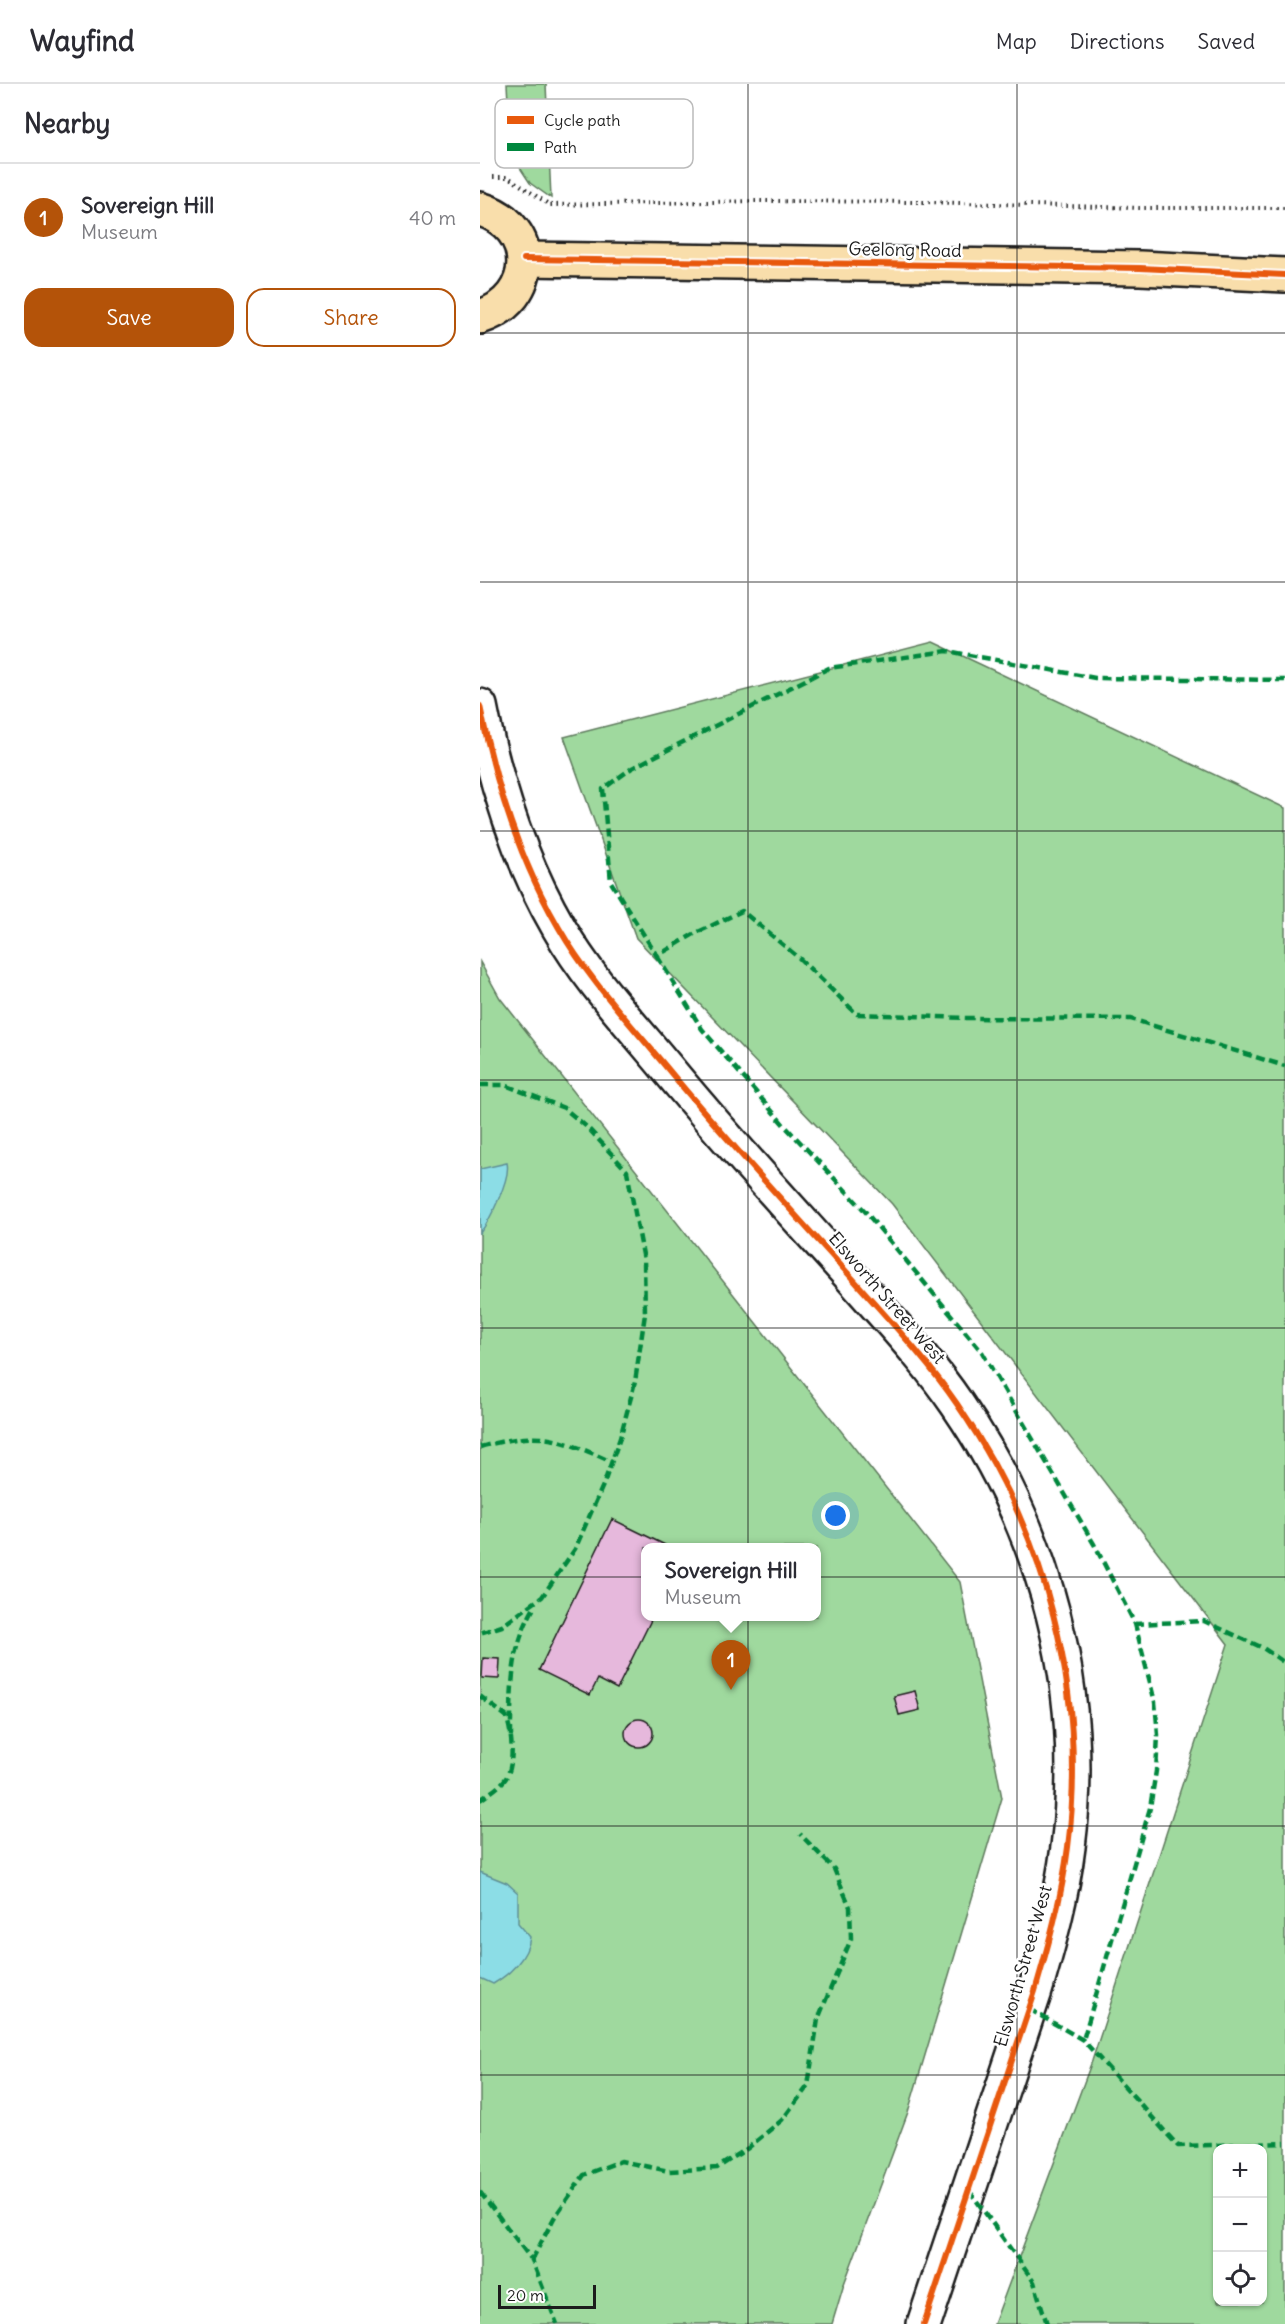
<!DOCTYPE html>
<meta charset="utf-8">
<style>
:root{--surface:#fff;--page:#f2f2f3;--text:#2b2b33;--muted:#7c7c81;--line:#e1e1e2;--accent:#b45309}
body{margin:0;font-family:Delius,sans-serif;background:var(--page);color:var(--text)}
.controls{position:absolute;right:18px;bottom:18px;display:grid;overflow:hidden;border-radius:12px;box-shadow:0 2px 4px #0004}
.controls button{width:54px;height:54px;display:grid;place-items:center;padding:0;border:0;border-bottom:2px solid var(--line);background:var(--surface);color:var(--text);font:30px sans-serif}
.scale{position:absolute;left:18px;bottom:15px;width:98px;box-sizing:border-box;padding-left:6px;border:3px solid #1c1c1c;border-top:0;font-size:16px;line-height:21px;white-space:nowrap;color:#1c1c1c;-webkit-text-stroke:4px #fff;paint-order:stroke}
.you{position:absolute;left:356px;top:1432px;width:21px;height:21px;margin:-15px;border:4px solid #fff;border-radius:50%;background:#1a73e8;box-shadow:0 0 0 9px #1a73e833}
.badge{display:grid;place-items:center;width:39px;height:39px;border-radius:50%;background:var(--accent);color:#fff;font-size:20px;font-weight:700}
.pin{position:absolute;translate:-50% -50px;filter:drop-shadow(0 2px 3px #0008)}
.pin::after{content:'';position:absolute;top:32px;width:21px;height:18px;background:inherit;clip-path:polygon(0 0,100% 0,50% 100%)}
.popup{position:absolute;left:161px;top:1459px;width:180px;height:78px;box-sizing:border-box;display:grid;place-content:center;border-radius:12px;background:var(--surface);filter:drop-shadow(0 2px 4px #0005);font-size:20px;white-space:nowrap;color:var(--muted)}
.popup b{font-size:22px;color:var(--text)}
.popup::after{content:'';position:absolute;left:50%;top:100%;margin-left:-12px;border:12px solid transparent;border-top-color:var(--surface)}
.list{margin:0;padding:0;list-style:none}
h2{display:flex;justify-content:space-between;align-items:center;height:78px;margin:0;padding:0 24px;font-size:26px}
h2 small{font-size:20px;font-weight:400;color:var(--muted)}
.list li{display:grid;grid-template-columns:39px 1fr auto;gap:18px;align-items:center;box-sizing:border-box;height:108px;padding:0 24px;border-top:2px solid var(--line)}
.list b{display:block;font-size:22px;white-space:nowrap}
.list p{margin:0;font-size:20px;white-space:nowrap;color:var(--muted)}
.list em{font-size:20px;font-style:normal;color:var(--muted)}
.actions{display:flex;gap:12px;padding:18px 24px}
.actions a{flex:1;padding:14px 0;border:2px solid var(--accent);border-radius:18px;text-align:center;font-size:21px;color:var(--accent)}
.actions .main{background:var(--accent);color:#fff}
.icon{flex:none;width:33px;height:33px;fill:none;stroke:currentColor;stroke-width:2;stroke-linecap:round;stroke-linejoin:round}
.map{position:relative;flex:none;width:805px;height:2240px;overflow:hidden}
header{display:flex;align-items:center;gap:36px;box-sizing:border-box;height:84px;padding:0 30px;background:var(--surface);border-bottom:2px solid var(--line)}
header strong{font-size:28px}
nav{display:flex;gap:33px;margin-inline-start:auto;font-size:21px}
main{display:flex}
aside{flex:1;background:var(--surface)}
.map>svg:first-child{display:block}
.green{fill:#9fd99e;stroke:#5e7a5d;stroke-width:1.5;fill-rule:evenodd}
.water{fill:#8cdde6;stroke:#5f9095;stroke-width:1.5}
.building{fill:#e6b8dc;stroke:#1c1c1c;stroke-width:1.5}
.lines{fill:none;stroke-linecap:round;stroke-linejoin:round}
.minor-casing{stroke:#1c1c1c;stroke-width:38}
.major-casing{stroke:#1c1c1c;stroke-width:38}
.path{stroke:#1c1c1c;stroke-width:4;stroke-dasharray:1.5 4.5;stroke-linecap:butt}
.minor{stroke:#fff;stroke-width:33}
.major{stroke:#f9deab;stroke-width:33}
.quiet{stroke:#00873e;stroke-width:4.5;stroke-dasharray:9 4.5;stroke-linecap:butt}
.cycleway-casing{stroke:#fff;stroke-width:10}
.cycleway{stroke:#e8590c;stroke-width:6}
.grid{fill:none;stroke:#1c1c1c;stroke-width:1.5;stroke-opacity:0.55}
.labels{text-anchor:middle;stroke-width:5;stroke-linejoin:round;paint-order:stroke}
.street-label{font-size:18px;fill:#1c1c1c;stroke:#fff}
.key{fill:#fff;stroke:#bbb;stroke-width:1.5}
.key-label{font-size:16px;fill:#1c1c1c}
</style>
<header>
<strong>Wayfind</strong>
<nav><a>Map</a><a>Directions</a><a>Saved</a></nav>
</header>
<main>
<aside>
<h2>Nearby<small></small></h2>
<ul class="list">
<li><span class="badge">1</span><div><b>Sovereign Hill</b><p>Museum</p></div><em>40 m</em></li>
</ul>
<div class="actions"><a class="main">Save</a><a>Share</a></div>
</aside>
<div class="map">
<svg width="805" height="2240" viewBox="0 0 805 2240">
<rect width="100%" height="100%" fill="#fff"/>
<filter id="ink" filterUnits="userSpaceOnUse"><feTurbulence type="fractalNoise" baseFrequency=".0167" numOctaves="2"/><feDisplacementMap in="SourceGraphic" scale="12" xChannelSelector="R" yChannelSelector="G"/><feConvolveMatrix kernelMatrix="1 2 1 2 8 2 1 2 1" color-interpolation-filters="sRGB"/></filter>
<g filter="url(#ink)">
<path class="green" d="M27 0H66L71 114 50 99 31 70Z
M453 558 805 724V2240H514L612 1977 748 1560 412 1120 156 854 84 653ZM782 2064V2218H738V2064Z
M0 878 20 914 480 1498 522 1714 428 2028 364 2200 352 2240H0ZM166 1464H336V1532H166Z"/>
<path class="water" d="M27 1079C31 1094 10 1136 0 1149V1085Z
M0 1788 27 1799 38 1809V1839L50 1853C48 1873 30 1890 13 1900L0 1894Z"/>
<path class="building" d="M132 1435 185 1461 184 1464H166V1532H173L137 1605 118 1595 110 1611 59 1586Z
M3 1574 20 1575 19 1595 2 1594Z
M435 1607 440 1626 419 1631 414 1612Z
M145 1649a14 14 0 1 1 28 0a14 14 0 1 1-28 0Z"/>
<g class="lines">
<g class="minor-casing">
<path id="minor" d="M0 622C15 699 39 775 79 844 108 895 150 939 187 984 247 1057 311 1126 373 1195 409 1236 447 1276 477 1320 566 1449 608 1607 588 1763 582 1812 569 1859 555 1907L444 2240"/>
</g>
<g class="major-casing">
<path id="major" d="M0 125C59 142 58 215 0 233
M44 175 660 184 805 191"/>
</g>
<path class="path" d="M13 93H28L70 121 280 117 444 118 659 124H805"/>
<use href="#minor" class="minor"/>
<use href="#major" class="major"/>
<path class="quiet" d="M805 596 615 594 467 567 349 584 152 684 123 705 131 798 177 872 214 850 262 827 319 874 377 930 486 934 651 935 805 982
M177 872 222 945 304 1041 384 1126 502 1268 614 1460 655 1540 675 1618 678 1651 676 1687 670 1724 603 1956
M0 1001H25L84 1024 108 1044 147 1087 164 1176 165 1230 155 1298 140 1354 124 1399 95 1465 62 1513 22 1542 0 1549
M0 1363C61 1346 76 1353 132 1378
M655 1540 724 1537 783 1564 805 1579
M0 1612 26 1632C32 1647 35 1680 26 1694 20 1703 8 1710 0 1716
M31 1652C31 1607 30 1564 54 1524
M549 1925 603 1956 698 2062 805 2059
M489 2106 554 2198 567 2240
M0 2108 52 2176 77 2240
M52 2176 74 2134 104 2091 141 2077 189 2087 237 2084 268 2064 302 2036 328 2002 338 1935 371 1855 370 1823 354 1785 320 1750"/>
<g class="cycleway-casing">
<path id="cycleway" d="M44 175 660 184 805 191
M0 622C15 699 39 775 79 844 108 895 150 939 187 984 247 1057 311 1126 373 1195 409 1236 447 1276 477 1320 566 1449 608 1607 588 1763 582 1812 569 1859 555 1907L444 2240"/>
</g>
<use href="#cycleway" class="cycleway"/>
</g>
</g>
<path class="grid" d="M268 0V2240M537 0V2240M0 249H805M0 498H805M0 747H805M0 996H805M0 1244H805M0 1493H805M0 1742H805M0 1991H805"/>
<g class="labels">
<g class="street-label">
<text transform="translate(425 166) rotate(1)" y="6">Geelong Road</text>
<text transform="translate(407 1214) rotate(49)" y="6">Elsworth Street West</text>
<text transform="translate(543 1882) rotate(-74)" y="6">Elsworth Street West</text>
</g>
</g>
<rect x="15" y="15" width="198" height="69" rx="9" class="key"/>
<rect x="27" y="32" width="27" height="8" fill="#e8590c"/>
<rect x="27" y="59" width="27" height="8" fill="#00873e"/>
<g class="key-label">
<text x="64" y="42">Cycle path</text>
<text x="64" y="69">Path</text>
</g>
</svg>
<div class="controls">
<button>+</button>
<button>−</button>
<button><svg class="icon" aria-label="locate" viewBox="0 0 24 24"><circle cx="12" cy="12" r="6"/><path d="M12 2v4M12 18v4M2 12h4M18 12h4"/></svg></button>
</div>
<div class="scale">20 m</div>
<div class="you"></div>
<div class="pin badge" style="left:251px;top:1606px">1</div>
<div class="popup"><b>Sovereign Hill</b>Museum</div>
</div>
</main>
